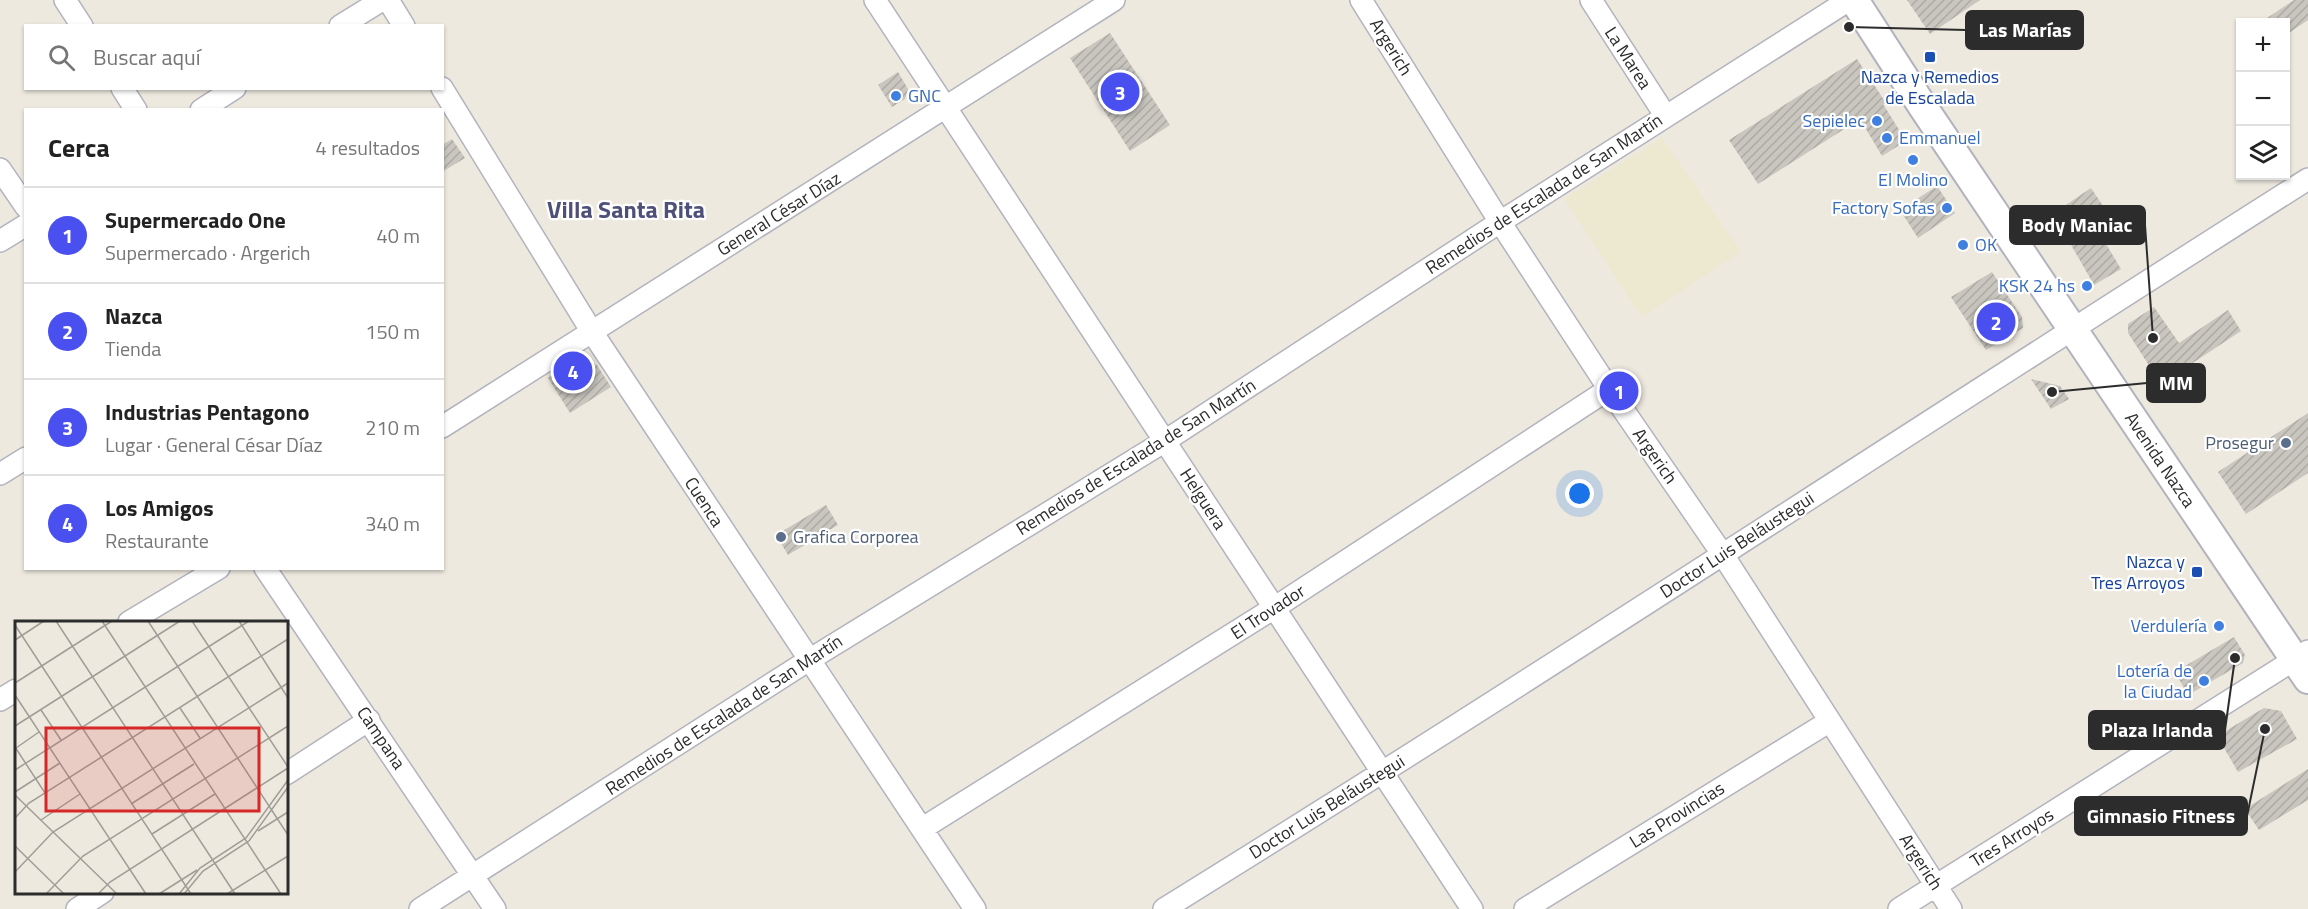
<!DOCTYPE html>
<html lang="es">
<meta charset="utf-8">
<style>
:root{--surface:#fff;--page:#f6f6f6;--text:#222;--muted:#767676;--line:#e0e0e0;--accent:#4a4fef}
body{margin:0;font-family:"Titillium Web",sans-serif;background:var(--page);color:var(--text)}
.controls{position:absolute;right:18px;top:18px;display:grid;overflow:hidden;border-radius:0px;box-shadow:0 2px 4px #0004}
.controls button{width:54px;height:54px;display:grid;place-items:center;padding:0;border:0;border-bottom:2px solid var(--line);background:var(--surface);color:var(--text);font:30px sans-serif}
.you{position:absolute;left:1580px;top:494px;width:21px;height:21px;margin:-15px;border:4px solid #fff;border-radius:50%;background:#1a73e8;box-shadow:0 0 0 9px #1a73e833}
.badge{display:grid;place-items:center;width:39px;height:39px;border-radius:50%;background:var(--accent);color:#fff;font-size:20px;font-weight:700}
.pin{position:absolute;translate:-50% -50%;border:3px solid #fff;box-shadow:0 2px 6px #0006}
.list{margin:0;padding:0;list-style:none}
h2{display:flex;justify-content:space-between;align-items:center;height:78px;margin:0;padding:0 24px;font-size:26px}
h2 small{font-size:20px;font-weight:400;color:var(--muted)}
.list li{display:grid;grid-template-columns:39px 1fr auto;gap:18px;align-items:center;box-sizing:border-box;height:96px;padding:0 24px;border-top:2px solid var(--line)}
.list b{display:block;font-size:22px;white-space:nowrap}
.list p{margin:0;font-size:20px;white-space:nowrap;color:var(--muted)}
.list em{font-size:20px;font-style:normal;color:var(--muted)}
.icon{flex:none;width:33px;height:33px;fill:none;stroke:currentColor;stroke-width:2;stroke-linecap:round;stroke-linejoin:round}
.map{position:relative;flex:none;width:2308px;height:909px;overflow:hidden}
.search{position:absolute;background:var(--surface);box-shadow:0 2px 4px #0004;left:24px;top:24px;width:420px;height:66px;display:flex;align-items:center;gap:15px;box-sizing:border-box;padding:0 21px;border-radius:0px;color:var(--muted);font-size:22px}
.panel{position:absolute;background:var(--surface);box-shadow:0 2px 4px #0004;left:24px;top:108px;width:420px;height:462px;border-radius:0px}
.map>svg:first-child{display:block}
.education{fill:#ede8d0}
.building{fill:url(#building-hatch)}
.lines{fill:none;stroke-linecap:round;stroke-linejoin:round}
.street-casing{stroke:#b3b3be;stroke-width:24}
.secondary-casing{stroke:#b3b3be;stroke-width:32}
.street{stroke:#fff;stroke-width:21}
.secondary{stroke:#fff;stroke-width:28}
.transit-dot{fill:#1a4fb4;stroke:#fff;stroke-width:2}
.shop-dot{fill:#3f7fe0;stroke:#fff;stroke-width:2}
.service-dot{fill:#5c6f8a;stroke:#fff;stroke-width:2}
.labels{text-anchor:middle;stroke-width:4.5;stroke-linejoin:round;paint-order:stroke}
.street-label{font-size:18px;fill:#2c2c2c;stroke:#fff}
.transit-label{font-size:18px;fill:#164399;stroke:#fff}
.shop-label{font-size:18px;fill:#366cbe;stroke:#fff;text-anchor:end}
.service-label{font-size:18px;fill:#4e5e75;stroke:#fff;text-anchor:end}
.district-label{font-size:24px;font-weight:bold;fill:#4f507a;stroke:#fff}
.inset-road{fill:none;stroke:#a09d97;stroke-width:1.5}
.view{fill:#d62828;fill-opacity:0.15;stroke:#d62828;stroke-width:3}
.inset-edge{fill:none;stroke:#2c2c2c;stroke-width:3}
.leader{fill:none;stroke:#2c2c2c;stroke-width:2}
.callout-dot{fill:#2c2c2c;stroke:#fff;stroke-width:2}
.callout{fill:#2c2c2c;stroke:#2c2c2c;stroke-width:2}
.callout-label{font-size:20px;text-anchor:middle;font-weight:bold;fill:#fff}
</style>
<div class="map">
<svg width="2308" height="909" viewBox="0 0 2308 909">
<defs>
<pattern id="building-hatch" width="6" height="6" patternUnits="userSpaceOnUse" patternTransform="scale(1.5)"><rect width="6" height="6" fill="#c8c6be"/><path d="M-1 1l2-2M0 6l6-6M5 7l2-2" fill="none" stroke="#acaaa3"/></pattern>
</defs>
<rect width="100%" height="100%" fill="#ede9df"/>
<path class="education" d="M1662 138 1741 252 1642 317 1564 199Z"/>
<path class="building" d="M1907 0H1980L1930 34Z
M2294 0H2308V20L2286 35V22H2261Z
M1110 33 1170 125 1130 151 1070 58Z
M1857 59 1886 103 1883 104 1906 141 1882 156 1860 119 1758 184 1729 140Z
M898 72 908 89 905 99 892 107 878 85Z
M452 139 465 158 442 172V145Z
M1937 186 1955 213 1918 238 1900 210Z
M2091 188 2105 209 2091 219 2121 269 2094 285 2066 236 2063 238 2048 217Z
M1992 272 2022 317 2023 328 1986 350 1951 297Z
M2154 307 2179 343 2228 310 2241 331 2161 384 2128 333V324Z
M580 358 597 365 611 387 570 413 548 378Z
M2031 379 2060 386 2069 399 2051 409Z
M2308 413V473L2246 514 2218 472Z
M826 505 838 525 788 555 776 535Z
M2234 637 2245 655 2243 663 2188 695 2175 672Z
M2264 708 2281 711 2297 739 2238 772 2217 736Z
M2308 769V800L2259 830 2245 809Z"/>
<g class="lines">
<g class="street-casing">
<path id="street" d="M65 0 82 26
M388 0 404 26
M875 0 1472 909
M1361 0 1500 222 1609 389 1723 555 1951 909
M1591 0 1665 115
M340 26 382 0
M122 88 136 110
M442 88 592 332 975 909
M201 110 235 88
M0 169 26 207
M0 241 26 225
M442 427 1114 0
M0 474 26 458
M265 568 495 909
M129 622 219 568
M0 700 16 690
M286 774 369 720
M923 828 1274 608 1609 389
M77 909 103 892
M420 909 809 660 1165 441 1500 222 1849 0
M1164 909C1548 671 1926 421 2308 179
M1525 909 1830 721
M1899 909 2308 651"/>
</g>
<g class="secondary-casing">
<path id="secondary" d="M1854 0 1923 107 2308 679"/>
</g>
<use href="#street" class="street"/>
<use href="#secondary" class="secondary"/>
</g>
<g class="transit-dot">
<rect x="1924" y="51" width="12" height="12" rx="3"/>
<rect x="2191" y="566" width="12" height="12" rx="3"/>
</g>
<g class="shop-dot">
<circle cx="896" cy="96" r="6"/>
<circle cx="1877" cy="121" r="6"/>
<circle cx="1887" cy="138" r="6"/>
<circle cx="1913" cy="160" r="6"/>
<circle cx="1947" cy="208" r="6"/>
<circle cx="1963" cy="245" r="6"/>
<circle cx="2087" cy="286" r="6"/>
<circle cx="2219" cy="626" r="6"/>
<circle cx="2204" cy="681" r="6"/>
</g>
<g class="service-dot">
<circle cx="2286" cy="443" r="6"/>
<circle cx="781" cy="537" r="6"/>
</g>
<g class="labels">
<g class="street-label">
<text transform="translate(1391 47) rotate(58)" y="6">Argerich</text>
<text transform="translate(1628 58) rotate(57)" y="6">La Marea</text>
<text transform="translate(1544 194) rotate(-33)" y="6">Remedios de Escalada de San Martín</text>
<text transform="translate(779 214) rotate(-32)" y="6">General César Díaz</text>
<text transform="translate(1655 456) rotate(55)" y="6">Argerich</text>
<text transform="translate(1136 457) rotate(-32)" y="6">Remedios de Escalada de San Martín</text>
<text transform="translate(2160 460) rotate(56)" y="6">Avenida Nazca</text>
<text transform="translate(1203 499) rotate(57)" y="6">Helguera</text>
<text transform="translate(704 502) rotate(57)" y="6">Cuenca</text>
<text transform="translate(1737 545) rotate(-33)" y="6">Doctor Luis Beláustegui</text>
<text transform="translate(1268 612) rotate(-33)" y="6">El Trovador</text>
<text transform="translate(724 715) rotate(-33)" y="6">Remedios de Escalada de San Martín</text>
<text transform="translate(381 738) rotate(56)" y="6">Campana</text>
<text transform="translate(1327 807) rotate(-32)" y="6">Doctor Luis Beláustegui</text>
<text transform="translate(1677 815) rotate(-32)" y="6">Las Provincias</text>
<text transform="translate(2012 838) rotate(-32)" y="6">Tres Arroyos</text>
<text transform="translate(1921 862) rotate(57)" y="6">Argerich</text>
</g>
<g class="transit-label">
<text x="1930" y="83">Nazca y Remedios<tspan x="1930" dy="21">de Escalada</tspan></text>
<text x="2185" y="568" text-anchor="end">Nazca y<tspan x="2185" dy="21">Tres Arroyos</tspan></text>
</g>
<g class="shop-label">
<text x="908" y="102" text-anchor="start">GNC</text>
<text x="1865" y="127">Sepielec</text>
<text x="1899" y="144" text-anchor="start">Emmanuel</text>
<text x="1913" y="186" text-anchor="middle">El Molino</text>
<text x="1935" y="214">Factory Sofas</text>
<text x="1975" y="251" text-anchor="start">OK</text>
<text x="2075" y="292">KSK 24 hs</text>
<text x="2207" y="632">Verdulería</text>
<text x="2192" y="677">Lotería de<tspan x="2192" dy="21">la Ciudad</tspan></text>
</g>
<g class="service-label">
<text x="2274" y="449">Prosegur</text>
<text x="793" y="543" text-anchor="start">Grafica Corporea</text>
</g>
<g class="district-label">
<text x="626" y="218">Villa Santa Rita</text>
</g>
</g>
<g transform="translate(15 621)">
<rect width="273" height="273" fill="#ede9df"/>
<path class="inset-road" d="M41 0 220 273M87 0 266 273M133 0 273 214M177 0 273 146M224 0 273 77M0 4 176 273M0 19 29 0M0 62 97 0M0 74 131 273M165 87 185 117M26 89 46 119M0 105 165 0M0 126 30 172M1 127 24 111M0 149 234 0M0 171 45 142M0 174 102 273M116 183 179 143M0 197 14 182 273 18M26 199 65 173M243 210 273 191M137 213 200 173M0 225 49 273M0 251 38 211 273 62M31 273 68 235 273 105M83 273 95 261 273 147M144 273 182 249M164 273 185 247 231 217 273 159M169 273 188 250 234 220 273 166M212 273 273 235"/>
<path class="view" d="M31 107H244V190H31Z"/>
<rect width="273" height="273" class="inset-edge"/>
</g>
<path class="leader" d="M1849 27L1966 30M2153 338L2145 225M2052 392L2147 383M2235 658L2225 730M2265 729L2247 816"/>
<g class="callout-dot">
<circle cx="1849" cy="27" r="6"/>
<circle cx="2153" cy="338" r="6"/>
<circle cx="2052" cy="392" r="6"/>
<circle cx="2235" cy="658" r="6"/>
<circle cx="2265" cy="729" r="6"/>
</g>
<g class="callout">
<rect x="1966" y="11" width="117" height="38" rx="6"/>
<rect x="2010" y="206" width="135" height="38" rx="6"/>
<rect x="2147" y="364" width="58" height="38" rx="6"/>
<rect x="2089" y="711" width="136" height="38" rx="6"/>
<rect x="2075" y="797" width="172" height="38" rx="6"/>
</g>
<g class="callout-label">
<text x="2025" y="37">Las Marías</text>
<text x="2077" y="232">Body Maniac</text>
<text x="2176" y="390">MM</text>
<text x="2157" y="737">Plaza Irlanda</text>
<text x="2161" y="823">Gimnasio Fitness</text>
</g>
</svg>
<div class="controls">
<button>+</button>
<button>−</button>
<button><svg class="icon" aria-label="layers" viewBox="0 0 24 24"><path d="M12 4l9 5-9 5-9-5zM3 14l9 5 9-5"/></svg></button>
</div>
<div class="you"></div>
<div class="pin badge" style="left:1619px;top:391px">1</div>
<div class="pin badge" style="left:1996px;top:322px">2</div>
<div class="pin badge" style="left:1120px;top:92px">3</div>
<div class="pin badge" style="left:573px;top:371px">4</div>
<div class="search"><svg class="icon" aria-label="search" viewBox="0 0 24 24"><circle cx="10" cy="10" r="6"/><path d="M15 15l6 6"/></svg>Buscar aquí</div>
<section class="panel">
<h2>Cerca<small>4 resultados</small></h2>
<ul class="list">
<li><span class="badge">1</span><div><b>Supermercado One</b><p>Supermercado · Argerich</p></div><em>40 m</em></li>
<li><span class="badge">2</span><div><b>Nazca</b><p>Tienda</p></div><em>150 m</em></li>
<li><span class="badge">3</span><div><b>Industrias Pentagono</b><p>Lugar · General César Díaz</p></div><em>210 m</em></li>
<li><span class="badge">4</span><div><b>Los Amigos</b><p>Restaurante</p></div><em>340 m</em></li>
</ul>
</section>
</div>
